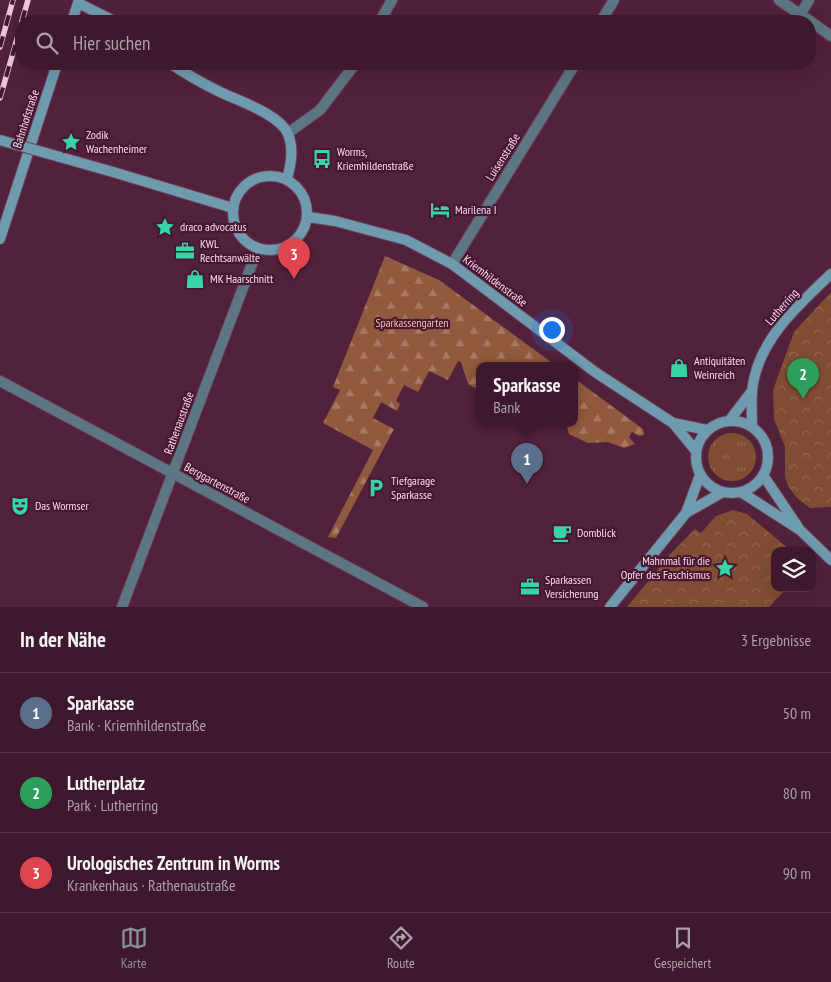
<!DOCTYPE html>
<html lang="de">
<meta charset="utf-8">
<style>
:root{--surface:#3e192d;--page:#492639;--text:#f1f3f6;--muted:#ada0aa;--line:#573849;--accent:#8c9099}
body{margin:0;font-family:"PT Sans Narrow",sans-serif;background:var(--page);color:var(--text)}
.controls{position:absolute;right:15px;bottom:15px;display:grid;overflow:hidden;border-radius:10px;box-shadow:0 5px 20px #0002}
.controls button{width:45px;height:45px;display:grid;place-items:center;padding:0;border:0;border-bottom:1px solid var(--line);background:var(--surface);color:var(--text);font:25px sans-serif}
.you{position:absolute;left:551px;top:329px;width:18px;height:18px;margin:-12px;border:4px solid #fff;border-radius:50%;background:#1a73e8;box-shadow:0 0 0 8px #1a73e833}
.badge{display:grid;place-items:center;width:32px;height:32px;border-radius:50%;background:var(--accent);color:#fff;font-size:16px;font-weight:700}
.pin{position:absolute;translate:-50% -41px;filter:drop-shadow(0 1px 2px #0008)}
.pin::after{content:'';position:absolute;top:26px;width:18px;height:15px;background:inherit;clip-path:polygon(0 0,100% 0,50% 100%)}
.popup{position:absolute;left:476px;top:362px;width:102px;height:65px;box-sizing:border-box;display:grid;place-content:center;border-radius:10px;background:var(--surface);filter:drop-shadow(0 1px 4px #0005);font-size:16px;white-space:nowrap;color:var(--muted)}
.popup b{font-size:19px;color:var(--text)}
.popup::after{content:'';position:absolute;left:50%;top:100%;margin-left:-10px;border:10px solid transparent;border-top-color:var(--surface)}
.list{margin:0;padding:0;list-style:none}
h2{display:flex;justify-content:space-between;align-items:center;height:65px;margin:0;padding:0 20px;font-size:21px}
h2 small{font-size:16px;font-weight:400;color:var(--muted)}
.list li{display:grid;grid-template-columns:32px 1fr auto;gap:15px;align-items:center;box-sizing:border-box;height:80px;padding:0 20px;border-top:1px solid var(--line)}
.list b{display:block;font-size:19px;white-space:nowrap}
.list p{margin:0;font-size:16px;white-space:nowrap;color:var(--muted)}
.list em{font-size:16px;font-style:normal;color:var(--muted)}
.icon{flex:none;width:28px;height:28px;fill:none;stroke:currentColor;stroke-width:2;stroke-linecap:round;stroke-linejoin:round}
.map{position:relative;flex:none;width:831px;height:607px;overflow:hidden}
.search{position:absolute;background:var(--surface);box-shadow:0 5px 20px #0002;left:15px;right:15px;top:15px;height:55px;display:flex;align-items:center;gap:12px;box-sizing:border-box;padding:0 18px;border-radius:20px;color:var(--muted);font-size:19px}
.sheet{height:305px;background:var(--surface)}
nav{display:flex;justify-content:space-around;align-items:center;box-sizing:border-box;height:70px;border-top:1px solid var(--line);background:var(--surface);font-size:14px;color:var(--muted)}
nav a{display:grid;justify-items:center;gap:2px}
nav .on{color:var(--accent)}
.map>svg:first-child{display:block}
.grass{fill:url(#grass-tufts)}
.forest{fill:url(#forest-firs)}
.park{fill:url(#park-crowns)}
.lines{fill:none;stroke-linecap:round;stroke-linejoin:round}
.street-casing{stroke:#6d3f58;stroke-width:12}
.secondary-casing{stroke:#6d3f58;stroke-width:12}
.street{stroke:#5c7783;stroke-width:10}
.secondary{stroke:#6f9baf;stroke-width:10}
.rail-casing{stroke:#eac7d7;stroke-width:5.5}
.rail{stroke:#471732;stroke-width:4;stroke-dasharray:11;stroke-linecap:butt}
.secondary-bridge-casing{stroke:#6d3f58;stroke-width:12;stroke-linecap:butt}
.secondary-bridge{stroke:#6f9baf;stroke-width:10}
.labels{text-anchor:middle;stroke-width:4.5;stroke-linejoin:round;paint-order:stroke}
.street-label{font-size:12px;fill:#fddceb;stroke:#471732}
.poi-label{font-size:12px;fill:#fddceb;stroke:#471732;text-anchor:start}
.park-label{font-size:12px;fill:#f5c3a9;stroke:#471732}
</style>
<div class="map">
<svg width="831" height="607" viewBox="0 0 831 607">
<defs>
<pattern id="grass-tufts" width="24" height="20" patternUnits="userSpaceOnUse" patternTransform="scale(1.25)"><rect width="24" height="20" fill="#804d32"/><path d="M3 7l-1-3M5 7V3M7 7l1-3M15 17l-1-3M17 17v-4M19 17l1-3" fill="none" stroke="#936650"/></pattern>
<pattern id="forest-firs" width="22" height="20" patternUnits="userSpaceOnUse" patternTransform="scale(1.25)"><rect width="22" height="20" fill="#915a3e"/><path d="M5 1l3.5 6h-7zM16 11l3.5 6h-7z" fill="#a77963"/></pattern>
<pattern id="park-crowns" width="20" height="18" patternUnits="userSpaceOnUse" patternTransform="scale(1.25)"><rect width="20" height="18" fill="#804d32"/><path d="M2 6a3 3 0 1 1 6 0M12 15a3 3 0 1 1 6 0" fill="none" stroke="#936650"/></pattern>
</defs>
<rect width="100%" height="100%" fill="#52213c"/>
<path class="grass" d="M708 457a24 24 0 1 1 48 0a24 24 0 1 1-48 0Z"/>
<path class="forest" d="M385 256 439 280 555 365H480L479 390 468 384 461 362 458 361 448 380 429 371 418 392 404 385 396 401 400 404 397 411 381 402 373 418 394 429 336 538 328 537 373 450 323 423 340 390 333 387Z
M575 379 643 429 644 435 639 436 632 432 629 437 635 444 624 448 608 442 588 443 569 434 566 423H574Z"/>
<path class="park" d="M831 292V507L810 508 797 498 788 486 785 476V447L774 419 773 390 794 332Z
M733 510 747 514 791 551H775V588H787L769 607H627L674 550 695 529 701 533 716 516Z"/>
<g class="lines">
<g class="street-casing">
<path id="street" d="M779 0 810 21
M800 15 809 0
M380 21 392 0
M601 21 614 0
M810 21 831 36
M288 133 320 110 355 64
M452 264 575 64
M0 381 423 607
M122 607 258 248"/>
</g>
<g class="secondary-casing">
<path id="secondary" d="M78 3 114 21
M72 21 79 0
M171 64C186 74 202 83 218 91 236 100 280 114 288 134 294 149 291 164 287 179
M113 172 233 208
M233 213a37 37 0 1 1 74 0a37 37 0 1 1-74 0Z
M308 217 335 221 406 240 452 264 595 372 673 423 696 451
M0 239 57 64
M696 457a36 36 0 1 1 72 0a36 36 0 1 1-72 0Z
M729 421 752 391
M673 423 707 430
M752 427C752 415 751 404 752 392 756 342 797 306 831 274
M763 475 798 527
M741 492 800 530 831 560
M686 513 723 492
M610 607 686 513 700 475"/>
</g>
<use href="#street" class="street"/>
<use href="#secondary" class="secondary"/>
<g class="rail-casing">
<path id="rail" d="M22 21 28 0
M0 47 13 0
M0 98 21 25"/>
</g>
<use href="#rail" class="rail"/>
<g class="secondary-bridge-casing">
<path id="secondary-bridge" d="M0 140 113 172"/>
</g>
<use href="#secondary-bridge" class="secondary-bridge"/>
</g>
<defs>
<g id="sight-bare" transform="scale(1.5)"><path d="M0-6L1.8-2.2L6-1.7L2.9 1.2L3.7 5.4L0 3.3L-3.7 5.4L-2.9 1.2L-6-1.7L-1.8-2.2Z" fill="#38d4a6" stroke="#471732" stroke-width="2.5" paint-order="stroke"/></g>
<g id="bus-bare" transform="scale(1.5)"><path d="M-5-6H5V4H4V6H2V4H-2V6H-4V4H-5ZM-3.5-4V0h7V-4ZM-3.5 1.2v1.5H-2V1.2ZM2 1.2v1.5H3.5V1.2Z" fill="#38d4a6" stroke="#471732" stroke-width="2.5" paint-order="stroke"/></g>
<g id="hotel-bare" transform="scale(1.5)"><path d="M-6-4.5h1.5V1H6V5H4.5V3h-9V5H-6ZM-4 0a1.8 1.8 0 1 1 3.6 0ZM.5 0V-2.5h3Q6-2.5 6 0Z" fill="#38d4a6" stroke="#471732" stroke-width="2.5" paint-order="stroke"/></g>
<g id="office-bare" transform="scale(1.5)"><path d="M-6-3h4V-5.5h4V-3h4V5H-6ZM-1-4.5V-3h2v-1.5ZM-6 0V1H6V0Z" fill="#38d4a6" stroke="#471732" stroke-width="2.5" paint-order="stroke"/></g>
<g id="shop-bare" transform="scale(1.5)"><path d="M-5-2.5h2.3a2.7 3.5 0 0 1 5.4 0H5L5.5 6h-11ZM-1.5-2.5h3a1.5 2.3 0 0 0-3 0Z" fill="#38d4a6" stroke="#471732" stroke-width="2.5" paint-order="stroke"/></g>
<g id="parking-bare" transform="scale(1.5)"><path d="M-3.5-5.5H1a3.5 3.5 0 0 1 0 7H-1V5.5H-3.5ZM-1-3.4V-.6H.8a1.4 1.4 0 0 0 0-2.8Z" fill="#38d4a6" stroke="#471732" stroke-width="2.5" paint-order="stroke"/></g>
<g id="theatre-bare" transform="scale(1.5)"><path d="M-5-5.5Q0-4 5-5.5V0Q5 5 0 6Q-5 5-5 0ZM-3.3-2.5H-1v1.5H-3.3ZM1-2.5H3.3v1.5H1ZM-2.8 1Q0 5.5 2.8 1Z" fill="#38d4a6" stroke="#471732" stroke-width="2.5" paint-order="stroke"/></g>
<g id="cafe-bare" transform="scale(1.5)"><path d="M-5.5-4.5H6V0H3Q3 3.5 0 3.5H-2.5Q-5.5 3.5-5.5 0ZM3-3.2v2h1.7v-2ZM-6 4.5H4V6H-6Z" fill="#38d4a6" stroke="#471732" stroke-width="2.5" paint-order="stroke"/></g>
</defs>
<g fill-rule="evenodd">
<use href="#sight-bare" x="71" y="142"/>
<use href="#bus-bare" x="322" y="159"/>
<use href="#hotel-bare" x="440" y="210"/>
<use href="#sight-bare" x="165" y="227"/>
<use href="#office-bare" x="185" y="251"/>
<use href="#shop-bare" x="195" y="279"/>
<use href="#shop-bare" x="679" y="368"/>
<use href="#parking-bare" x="376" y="488"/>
<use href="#theatre-bare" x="20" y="506"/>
<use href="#cafe-bare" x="562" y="533"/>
<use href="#sight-bare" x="725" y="568"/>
<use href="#office-bare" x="530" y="587"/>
</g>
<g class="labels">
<g class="street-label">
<text transform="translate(26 119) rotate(-72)" y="4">Bahnhofstraße</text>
<text transform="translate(503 157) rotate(-58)" y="4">Luisenstraße</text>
<text transform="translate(495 281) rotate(37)" y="4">Kriemhildenstraße</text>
<text transform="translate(782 307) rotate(-49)" y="4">Lutherring</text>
<text transform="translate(179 423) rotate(-70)" y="4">Rathenaustraße</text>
<text transform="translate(217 483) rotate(28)" y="4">Berggartenstraße</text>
</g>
<g class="poi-label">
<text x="86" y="139">Zodik<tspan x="86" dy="14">Wachenheimer</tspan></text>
<text x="337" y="156">Worms,<tspan x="337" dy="14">Kriemhildenstraße</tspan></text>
<text x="455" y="214">Marilena I</text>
<text x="180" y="231">draco advocatus</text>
<text x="200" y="248">KWL<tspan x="200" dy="14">Rechtsanwälte</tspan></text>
<text x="210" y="283">MK Haarschnitt</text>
<text x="694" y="365">Antiquitäten<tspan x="694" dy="14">Weinreich</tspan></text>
<text x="391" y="485">Tiefgarage<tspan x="391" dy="14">Sparkasse</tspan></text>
<text x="35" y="510">Das Wormser</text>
<text x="577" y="537">Domblick</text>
<text x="710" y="565" text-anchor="end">Mahnmal für die<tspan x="710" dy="14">Opfer des Faschismus</tspan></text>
<text x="545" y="584">Sparkassen<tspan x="545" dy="14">Versicherung</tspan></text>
</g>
<g class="park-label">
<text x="412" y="327">Sparkassengarten</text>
</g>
</g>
</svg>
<div class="controls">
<button><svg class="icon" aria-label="layers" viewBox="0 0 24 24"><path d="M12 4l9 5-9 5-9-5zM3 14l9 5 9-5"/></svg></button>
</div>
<div class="you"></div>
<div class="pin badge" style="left:527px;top:484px;background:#5c6f8a">1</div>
<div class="popup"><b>Sparkasse</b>Bank</div>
<div class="pin badge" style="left:803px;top:399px;background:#2e9e5b">2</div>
<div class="pin badge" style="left:294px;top:279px;background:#e0444e">3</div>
<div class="search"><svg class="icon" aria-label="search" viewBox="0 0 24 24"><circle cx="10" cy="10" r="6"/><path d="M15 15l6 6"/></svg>Hier suchen</div>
</div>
<section class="sheet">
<h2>In der Nähe<small>3 Ergebnisse</small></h2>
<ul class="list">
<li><span class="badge" style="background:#5c6f8a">1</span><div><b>Sparkasse</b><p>Bank · Kriemhildenstraße</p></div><em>50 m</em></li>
<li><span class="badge" style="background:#2e9e5b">2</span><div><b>Lutherplatz</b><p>Park · Lutherring</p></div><em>80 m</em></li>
<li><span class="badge" style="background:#e0444e">3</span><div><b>Urologisches Zentrum in Worms</b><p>Krankenhaus · Rathenaustraße</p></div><em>90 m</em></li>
</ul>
</section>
<nav>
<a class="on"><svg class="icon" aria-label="map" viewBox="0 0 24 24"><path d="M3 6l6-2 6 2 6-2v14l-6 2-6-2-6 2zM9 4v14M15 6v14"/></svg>Karte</a>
<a><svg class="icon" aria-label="directions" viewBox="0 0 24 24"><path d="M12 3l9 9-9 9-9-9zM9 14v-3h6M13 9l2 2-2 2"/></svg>Route</a>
<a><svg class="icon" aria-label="saved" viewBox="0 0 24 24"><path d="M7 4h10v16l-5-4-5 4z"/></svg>Gespeichert</a>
</nav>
